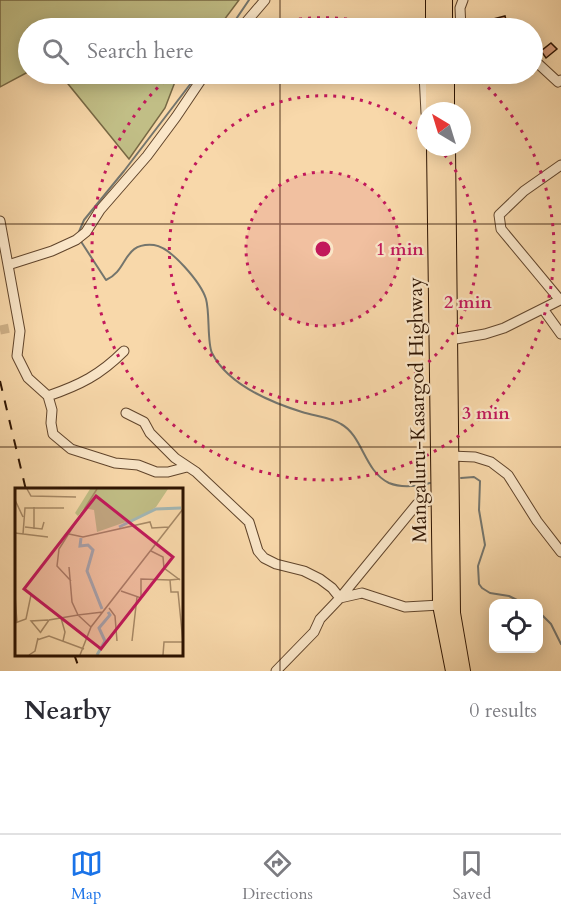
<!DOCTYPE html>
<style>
:root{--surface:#fff;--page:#f2f2f3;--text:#2b2b33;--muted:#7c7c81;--line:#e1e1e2;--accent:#1a73e8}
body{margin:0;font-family:Cardo,serif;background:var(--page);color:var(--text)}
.controls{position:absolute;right:18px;bottom:18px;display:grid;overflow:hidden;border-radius:12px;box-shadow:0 3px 15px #0003}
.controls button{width:54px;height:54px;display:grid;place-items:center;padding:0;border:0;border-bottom:2px solid var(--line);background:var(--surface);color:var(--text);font:30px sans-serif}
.compass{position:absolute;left:417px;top:102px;width:54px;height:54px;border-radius:50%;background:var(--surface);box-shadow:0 3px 15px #0003;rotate:322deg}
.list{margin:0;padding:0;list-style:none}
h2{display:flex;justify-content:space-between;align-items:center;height:78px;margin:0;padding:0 24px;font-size:26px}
h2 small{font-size:20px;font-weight:400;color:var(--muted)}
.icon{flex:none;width:33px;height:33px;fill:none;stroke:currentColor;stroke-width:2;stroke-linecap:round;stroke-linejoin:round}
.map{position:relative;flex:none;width:561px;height:671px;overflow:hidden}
.search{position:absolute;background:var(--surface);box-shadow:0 3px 15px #0003;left:18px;right:18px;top:18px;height:66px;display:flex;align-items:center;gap:15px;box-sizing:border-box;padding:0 21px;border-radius:33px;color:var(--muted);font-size:22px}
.sheet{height:162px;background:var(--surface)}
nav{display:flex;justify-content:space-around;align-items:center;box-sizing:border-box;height:84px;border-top:2px solid var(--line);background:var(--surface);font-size:16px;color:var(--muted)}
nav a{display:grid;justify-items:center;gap:3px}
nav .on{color:var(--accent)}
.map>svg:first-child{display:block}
.green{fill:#c1be86;stroke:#776844;stroke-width:1.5}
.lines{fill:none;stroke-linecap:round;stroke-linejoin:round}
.stream{stroke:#74756d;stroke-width:2}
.building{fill:#dfa17f;stroke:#2d1301;stroke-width:1.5}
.minor-tunnel{stroke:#cfb188;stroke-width:9;stroke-dasharray:9 4.5;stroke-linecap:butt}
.minor-casing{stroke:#60442b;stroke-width:11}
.highway-casing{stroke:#2d1301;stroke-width:16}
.minor{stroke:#fae6c8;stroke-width:9}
.highway{stroke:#f8d8aa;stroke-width:14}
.rail{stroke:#2d1301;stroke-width:2;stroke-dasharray:10 10;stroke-linecap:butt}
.grid{fill:none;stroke:#2d1301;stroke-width:1.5;stroke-opacity:0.55}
.ring{fill:none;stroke:#c2185b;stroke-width:3;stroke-dasharray:3 6}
.labels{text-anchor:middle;stroke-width:4.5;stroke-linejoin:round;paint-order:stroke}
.street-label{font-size:20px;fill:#2d1301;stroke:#fae6c8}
.inset-river{fill:none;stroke:#a3b7b5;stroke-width:3}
.inset-road{fill:none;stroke:#a78966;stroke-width:1.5}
.view{fill:#c2185b;fill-opacity:0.15;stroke:#c2185b;stroke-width:3}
.inset-edge{fill:none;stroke:#2d1301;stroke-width:3}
.centre{fill:#c2185b;stroke:#fae6c8;stroke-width:3}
.ring-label{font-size:18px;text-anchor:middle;font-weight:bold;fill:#c2185b;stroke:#fae6c8;stroke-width:4.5;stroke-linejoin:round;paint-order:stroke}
</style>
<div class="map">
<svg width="561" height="671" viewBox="0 0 561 671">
<rect width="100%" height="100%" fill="#f8d8aa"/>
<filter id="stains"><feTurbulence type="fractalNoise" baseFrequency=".00333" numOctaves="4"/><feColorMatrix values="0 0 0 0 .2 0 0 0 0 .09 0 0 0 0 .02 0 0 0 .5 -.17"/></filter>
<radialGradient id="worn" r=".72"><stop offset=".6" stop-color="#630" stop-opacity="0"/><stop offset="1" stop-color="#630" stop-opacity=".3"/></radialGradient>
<path class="green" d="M0 0H239L218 28H28V72L0 87Z
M51 74H178L165 108 129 159 64 79Z"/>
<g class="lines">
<path class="stream" d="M230 28 249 0
M78 234 84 220 124 171 198 74
M80 240 106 280C129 270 122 242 154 245 171 247 201 283 206 299 210 313 207 343 212 353 228 385 270 402 302 412 314 416 330 417 341 424 363 436 364 471 389 483 401 488 418 486 430 483
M461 478 474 477 480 481 479 510 485 545 478 566 479 584 482 588 490 593 509 596 525 604
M538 611 551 624 561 644"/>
</g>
<path class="building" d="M505 16 508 28H495L493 19Z
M551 43 557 49 546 58 541 51Z"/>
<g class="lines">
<path class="minor-tunnel" d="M0 330 10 328"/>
<g class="minor-casing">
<path id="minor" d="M241 28 265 0
M461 28 460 8 463 0
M532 58 558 82 561 80
M424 74 426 113
M0 221 20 331 17 356 28 378 48 396 52 410 51 423 53 434 71 449 115 463 138 465 156 472H168L187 467
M8 265 52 251 76 240 86 232 100 210 147 156 176 117 205 74
M543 309 561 334
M450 340 485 334 504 328 560 300 501 229 499 215 524 191 561 165
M48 396C80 385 100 375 124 351
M126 413 144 422 150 433 175 458 196 472 249 522 258 551 264 558 276 564 304 571 320 579 332 588 340 598 417 504 438 499
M451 456 475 457 491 462 508 475 537 521 561 552
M276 671 314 632 320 619 340 598 362 593 405 607 440 605"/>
</g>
<g class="highway-casing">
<path id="highway" d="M433 0V28
M445 0V28
M433 74V111
M447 74V111
M434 147 440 605 453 671
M448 147 453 613 463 671"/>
</g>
<use href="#minor" class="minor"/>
<use href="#highway" class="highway"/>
<path class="rail" d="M0 381 26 490
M74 654 80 671"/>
</g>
<path class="grid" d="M280 0V28M280 74V671M0 224H561M0 447H561"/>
<circle cx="323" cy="249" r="77" fill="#c2185b" fill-opacity=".12"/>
<g class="ring">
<circle cx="323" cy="249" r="77"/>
<path d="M439 148A154 154 0 1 1 425 134"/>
<path d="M255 28A231 231 0 0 1 391 28M475 75A231 231 0 1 1 171 75"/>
</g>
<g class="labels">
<g class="street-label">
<text transform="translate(417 410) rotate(-91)" y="7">Mangaluru-Kasargod Highway</text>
</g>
</g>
<g transform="translate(15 488)">
<rect width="168" height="168" fill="#f8d8aa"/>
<path d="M75 1H153L141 19 128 28 82 44 79 22 69 20 63 28 60 25Z" fill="#c1be86"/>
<path class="inset-river" d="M104 39 141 21 166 20M66 50 65 58 73 57 78 62 72 83 87 121M82 167 90 153 84 140 95 127 93 124"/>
<path class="inset-road" d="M12 1 16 8 61 9M0 12 8 29M10 39 27 41 29 34M19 41V19M0 45 33 49M8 46 10 20H49M54 46 68 49 135 34 137 40 154 39M136 63 148 69 149 80 165 92M54 79 57 114 63 127 88 124M165 91 155 92 156 104H163L168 154M56 93 42 78 44 61 82 1M106 103 126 110V91L155 92M0 108 2 135M94 120 100 128 102 153M46 130 50 144 48 153M0 135 11 131 16 107M25 145 34 132 63 127 76 139M26 145 16 133 33 132M22 152 34 148 69 161M117 153 122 109M14 167 20 163 23 150M65 167 76 139 168 21M148 167 149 154H168"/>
<path class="view" d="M81 8 158 69 86 161 9 101Z"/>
<rect width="168" height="168" class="inset-edge"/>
</g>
<circle cx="323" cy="249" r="9" class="centre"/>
<g class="ring-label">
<text x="400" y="255">1 min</text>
<text x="468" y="308">2 min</text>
<text x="486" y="419">3 min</text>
</g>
<rect width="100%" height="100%" filter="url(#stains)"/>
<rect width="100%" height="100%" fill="url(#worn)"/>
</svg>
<div class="controls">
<button><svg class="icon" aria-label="locate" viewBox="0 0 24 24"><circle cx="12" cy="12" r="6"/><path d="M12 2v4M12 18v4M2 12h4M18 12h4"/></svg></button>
</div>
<svg class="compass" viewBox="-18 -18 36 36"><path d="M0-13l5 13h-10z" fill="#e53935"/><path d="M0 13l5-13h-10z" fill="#7c7c81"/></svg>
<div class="search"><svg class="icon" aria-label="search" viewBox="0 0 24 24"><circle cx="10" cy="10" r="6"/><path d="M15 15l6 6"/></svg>Search here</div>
</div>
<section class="sheet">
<h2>Nearby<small>0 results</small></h2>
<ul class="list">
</ul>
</section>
<nav>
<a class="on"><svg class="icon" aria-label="map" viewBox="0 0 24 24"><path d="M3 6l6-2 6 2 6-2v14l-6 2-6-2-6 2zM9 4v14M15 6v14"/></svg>Map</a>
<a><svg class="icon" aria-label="directions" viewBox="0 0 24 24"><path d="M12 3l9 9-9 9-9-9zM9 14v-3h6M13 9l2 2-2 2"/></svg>Directions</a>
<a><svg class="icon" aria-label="saved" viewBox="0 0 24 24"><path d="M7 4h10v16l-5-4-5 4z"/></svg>Saved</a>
</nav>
